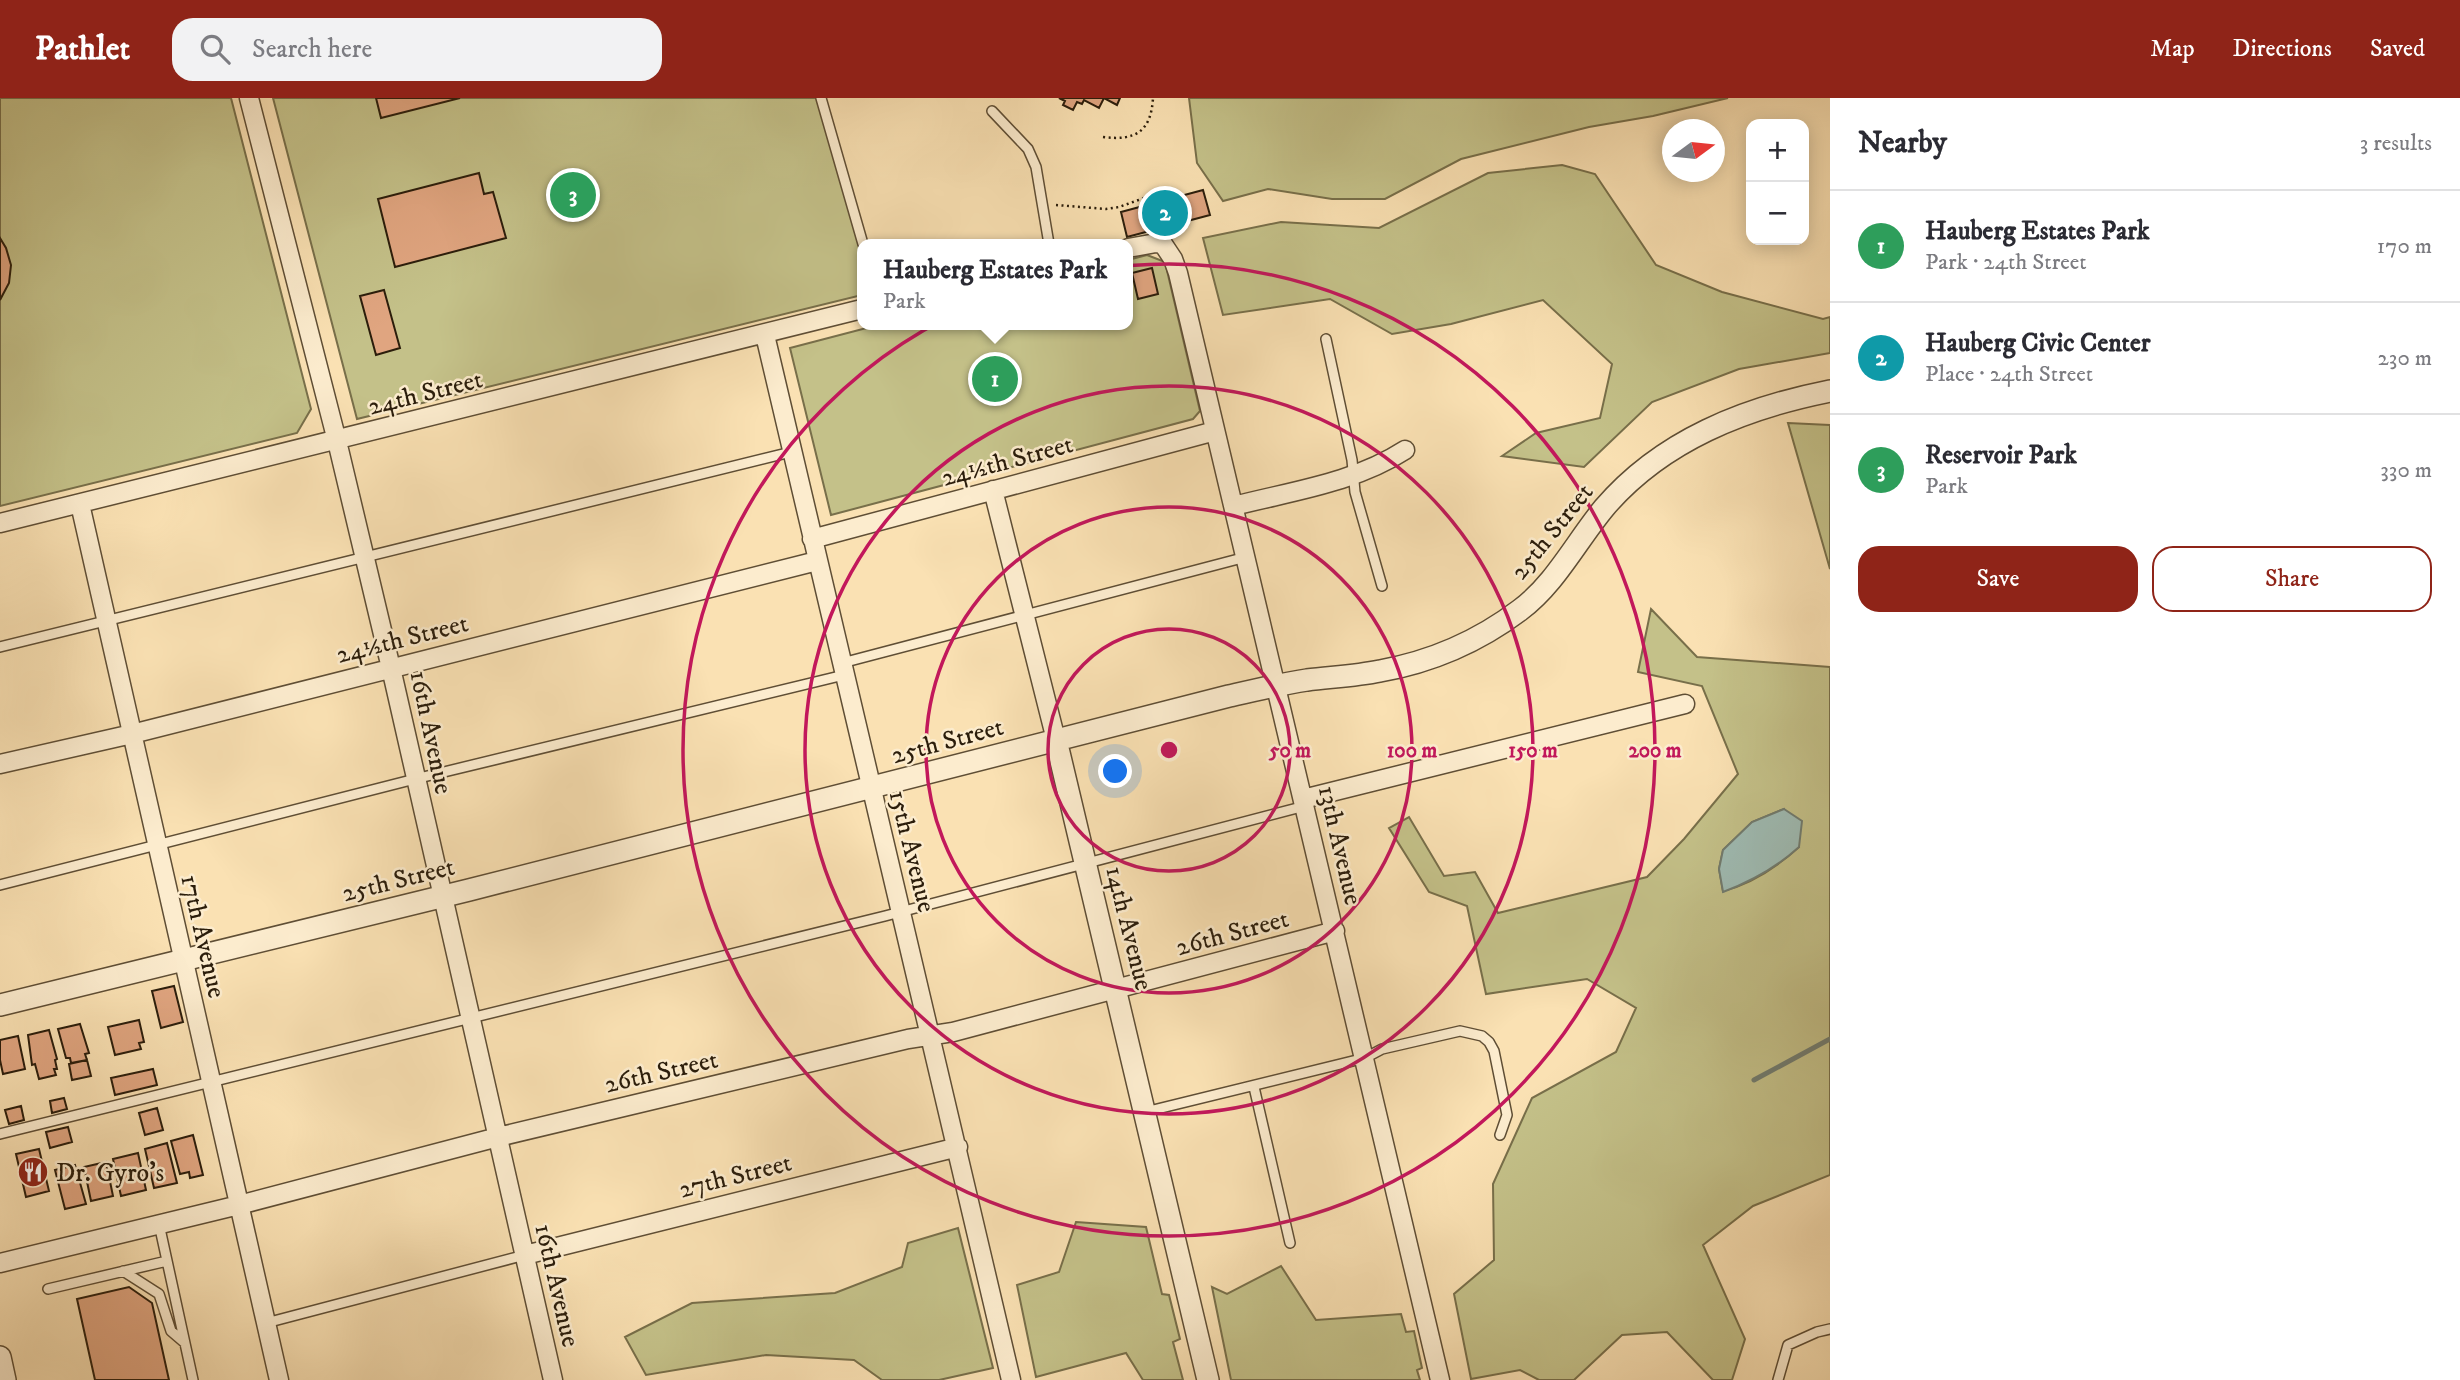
<!DOCTYPE html>
<meta charset="utf-8">
<style>
:root{--surface:#fff;--page:#f2f2f3;--text:#2b2b33;--muted:#7c7c81;--line:#e1e1e2;--accent:#8f2418}
body{margin:0;font-family:"IM FELL DW Pica",serif;background:var(--page);color:var(--text)}
.controls{position:absolute;right:21px;top:21px;display:grid;overflow:hidden;border-radius:14px;box-shadow:0 4px 18px #0003}
.controls button{width:63px;height:63px;display:grid;place-items:center;padding:0;border:0;border-bottom:2px solid var(--line);background:var(--surface);color:var(--text);font:35px sans-serif}
.compass{position:absolute;left:1662px;top:21px;width:63px;height:63px;border-radius:50%;background:var(--surface);box-shadow:0 4px 18px #0003;rotate:75deg}
.you{position:absolute;left:1116px;top:674px;width:24px;height:24px;margin:-18px;border:5px solid #fff;border-radius:50%;background:#1a73e8;box-shadow:0 0 0 10px #1a73e833}
.badge{display:grid;place-items:center;width:46px;height:46px;border-radius:50%;background:var(--accent);color:#fff;font-size:23px;font-weight:700}
.pin{position:absolute;translate:-50% -50%;border:4px solid #fff;box-shadow:0 2px 7px #0006}
.popup{position:absolute;left:857px;top:141px;width:276px;height:91px;box-sizing:border-box;display:grid;place-content:center;border-radius:14px;background:var(--surface);filter:drop-shadow(0 2px 5px #0005);font-size:23px;white-space:nowrap;color:var(--muted)}
.popup b{font-size:26px;color:var(--text)}
.popup::after{content:'';position:absolute;left:50%;top:100%;margin-left:-14px;border:14px solid transparent;border-top-color:var(--surface)}
.list{margin:0;padding:0;list-style:none}
h2{display:flex;justify-content:space-between;align-items:center;height:91px;margin:0;padding:0 28px;font-size:30px}
h2 small{font-size:23px;font-weight:400;color:var(--muted)}
.list li{display:grid;grid-template-columns:46px 1fr auto;gap:21px;align-items:center;box-sizing:border-box;height:112px;padding:0 28px;border-top:2px solid var(--line)}
.list b{display:block;font-size:26px;white-space:nowrap}
.list p{margin:0;font-size:23px;white-space:nowrap;color:var(--muted)}
.list em{font-size:23px;font-style:normal;color:var(--muted)}
.actions{display:flex;gap:14px;padding:21px 28px}
.actions a{flex:1;padding:16px 0;border:2px solid var(--accent);border-radius:21px;text-align:center;font-size:24px;color:var(--accent)}
.actions .main{background:var(--accent);color:#fff}
.icon{flex:none;width:38px;height:38px;fill:none;stroke:currentColor;stroke-width:2;stroke-linecap:round;stroke-linejoin:round}
.map{position:relative;flex:none;width:1830px;height:1282px;overflow:hidden}
header{display:flex;align-items:center;gap:42px;box-sizing:border-box;height:98px;padding:0 35px;background:var(--accent);color:#fff}
header strong{font-size:33px}
nav{display:flex;gap:38px;margin-inline-start:auto;font-size:24px}
.search{width:490px;height:63px;background:var(--page);display:flex;align-items:center;gap:18px;box-sizing:border-box;padding:0 24px;border-radius:21px;color:var(--muted);font-size:26px}
main{display:flex}
aside{flex:1;background:var(--surface)}
.map>svg:first-child{display:block}
.green{fill:#c4c189;stroke:#786f4a;stroke-width:2;fill-rule:evenodd}
.water{fill:#9fbcb4;stroke:#717c70;stroke-width:2}
.lines{fill:none;stroke-linecap:round;stroke-linejoin:round}
.stream{stroke:#717c70;stroke-width:5}
.building{fill:#e0a580;stroke:#2b1d0b;stroke-width:2}
.service-casing{stroke:#5f4e35;stroke-width:12}
.minor-casing{stroke:#5f4e35;stroke-width:21}
.tertiary-casing{stroke:#5f4e35;stroke-width:24}
.path{stroke:#2b1d0b;stroke-width:2.5;stroke-dasharray:2 3.5;stroke-linecap:butt}
.service{stroke:#fcecce;stroke-width:9}
.minor{stroke:#fcecce;stroke-width:18}
.tertiary{stroke:#fcecce;stroke-width:21}
.ring{fill:none;stroke:#c2185b;stroke-width:3.5}
.labels{text-anchor:middle;stroke-width:5;stroke-linejoin:round;paint-order:stroke}
.street-label{font-size:26px;fill:#2b1d0b;stroke:#fcecce}
.poi-label{font-size:26px;fill:#2b1d0b;stroke:#fcecce;text-anchor:start}
.centre{fill:#c2185b;stroke:#fcecce;stroke-width:3.5}
.ring-label{font-size:21px;text-anchor:middle;font-weight:bold;fill:#c2185b;stroke:#fcecce;stroke-width:5;stroke-linejoin:round;paint-order:stroke}
</style>
<header>
<strong>Pathlet</strong>
<div class="search"><svg class="icon" aria-label="search" viewBox="0 0 24 24"><circle cx="10" cy="10" r="6"/><path d="M15 15l6 6"/></svg>Search here</div>
<nav><a>Map</a><a>Directions</a><a>Saved</a></nav>
</header>
<main>
<div class="map">
<svg width="1830" height="1282" viewBox="0 0 1830 1282">
<rect width="100%" height="100%" fill="#fae1b3"/>
<filter id="stains"><feTurbulence type="fractalNoise" baseFrequency=".00286" numOctaves="4"/><feColorMatrix values="0 0 0 0 .2 0 0 0 0 .09 0 0 0 0 .02 0 0 0 .5 -.17"/></filter>
<radialGradient id="worn" r=".72"><stop offset=".6" stop-color="#630" stop-opacity="0"/><stop offset="1" stop-color="#630" stop-opacity=".3"/></radialGradient>
<path class="green" d="M0 0H231L311 311 297 335 0 408Z
M273 0H820L862 147V197L357 321Z
M1189 0H1728L1653 18 1589 29 1461 61 1385 101H1332L1268 91 1223 103 1197 65Z
M1562 67 1595 76 1656 167 1722 194 1823 221 1830 219V255L1739 271 1652 304 1584 369 1502 358 1536 335 1600 320 1612 266 1543 202 1451 226 1392 236 1330 201 1223 217 1203 140 1281 124 1379 130 1488 75Z
M1147 157 1165 164 1200 313 1193 321 831 417 790 250 878 227H1128V162Z
M1788 325 1830 327V471Z
M1651 511 1697 559 1830 569V1077L1753 1108 1703 1147 1745 1241 1732 1282H1713L1667 1234 1622 1237 1574 1282H1539L1520 1272 1471 1281 1454 1196 1494 1162 1493 1086 1532 1000 1616 954 1636 910 1587 881 1486 896 1467 808 1429 794 1389 730 1409 719 1444 778 1475 774 1498 815 1647 779 1684 741 1738 676 1702 588 1638 574ZM1784 711 1799 749C1778 768 1751 786 1723 793L1719 771 1723 752 1752 724Z
M1076 1124 1146 1129 1162 1196 1169 1197 1180 1241 1173 1244 1183 1282H1143L1126 1255 1036 1279 1017 1187 1059 1174Z
M958 1130 993 1270 939 1282H882L854 1262 766 1257 646 1277 625 1239 692 1205 835 1195 902 1169 908 1145Z
M1281 1168 1316 1222 1401 1216 1406 1234 1414 1233 1422 1270 1417 1272 1420 1282H1231L1212 1189 1227 1196Z"/>
<path class="water" d="M1784 711 1802 723 1799 749C1777 769 1752 783 1723 794L1719 771 1723 752 1752 724Z"/>
<g class="lines">
<path class="stream" d="M1754 982 1830 941"/>
</g>
<path class="building" d="M376 0H460L381 20Z
M1059 0H1120L1117 7 1104 0 1099 10 1084 2 1082 6 1077 4 1073 12 1063 7 1065 3Z
M479 75 484 96 493 94 506 140 395 169 378 101Z
M1203 92 1210 117 1127 139 1121 114Z
M0 140 6 150 11 167 9 185 0 202Z
M1152 170 1158 196 1138 201 1132 175Z
M384 192 400 250 376 257 360 198Z
M174 888 183 924 161 930 152 893Z
M139 922 144 944 139 945 141 951 115 957 108 929Z
M80 926 89 955 85 956 87 962 71 965 70 960H66L58 931Z
M49 932 57 961 55 962 57 971H54L56 977 39 981 35 966 32 967 28 937Z
M18 938 25 971 3 976 0 962V942Z
M87 962 91 978 72 982 69 966Z
M153 971 157 987 115 997 111 980Z
M64 1000 67 1011 52 1015 50 1003Z
M21 1008 24 1022 9 1026 5 1012Z
M157 1010 163 1032 145 1037 139 1015Z
M68 1029 72 1044 50 1050 46 1034Z
M193 1037 203 1077 190 1080 189 1074 180 1076 171 1043Z
M167 1045 177 1085 154 1090 145 1051Z
M39 1051 49 1093 26 1099 16 1056Z
M138 1055 146 1092 121 1098 113 1061Z
M106 1064 113 1098 91 1103 84 1069Z
M75 1067 86 1106 65 1111 55 1072Z
M129 1189 152 1205 169 1282H95L77 1201Z"/>
<g class="lines">
<g class="service-casing">
<path id="service" d="M821 0 863 146
M992 13 1028 51 1036 69 1049 146
M1326 241 1352 362 1355 394 1382 488
M0 549 791 354
M842 565 1246 459
M0 787 415 681 844 577
M1254 989 1290 1145
M1145 1014 1365 960 1382 951 1460 933 1482 938 1489 944 1494 953 1507 1017 1500 1037
M0 1036 885 818 1305 708
M159 1126 193 1282
M123 1173 159 1196 171 1233 185 1245
M48 1191 167 1163
M266 1225 525 1157
M1778 1282 1788 1247 1817 1234 1830 1231"/>
</g>
<g class="minor-casing">
<path id="minor" d="M249 0 337 343 391 570 553 1282
M1128 150 1156 145 1163 146 1173 161 1178 175 1440 1282
M765 237 1011 1282
M993 392 1056 642
M80 406 279 1282
M1234 408C1292 393 1354 385 1405 352
M0 425 862 211
M812 441 1215 333
M0 666 132 636 817 463
M1303 701 1685 606
M525 1157 958 1049
M0 1165 239 1107 498 1039 908 941 953 934 1335 833"/>
</g>
<g class="tertiary-casing">
<path id="tertiary" d="M1056 642 1208 1282
M0 907 469 792 1229 598C1255 592 1280 586 1307 582 1331 579 1356 578 1380 573 1430 564 1479 543 1520 512 1555 486 1576 444 1604 410 1662 342 1745 310 1830 293
M0 1259 5 1282"/>
</g>
<path class="path" d="M1103 39C1135 43 1151 34 1153 0
M1056 107 1106 111 1119 109 1172 90"/>
<use href="#service" class="service"/>
<use href="#minor" class="minor"/>
<use href="#tertiary" class="tertiary"/>
</g>
<g class="ring">
<circle cx="1169" cy="652" r="121"/>
<circle cx="1169" cy="652" r="243"/>
<circle cx="1169" cy="652" r="364"/>
<circle cx="1169" cy="652" r="486"/>
</g>
<defs>
<g id="restaurant-disc" transform="scale(1.575)"><circle r="9.5" fill="#8f2418" stroke="#fcecce"/><path d="M-5-6h1v4h1v-4h1v4h1v-4h1v5L-1.5 .5V6h-2V.5L-5-1ZM5-6V6H3V1.5H1.5Q1.5-4 5-6Z" fill="#fff"/></g>
</defs>
<g fill-rule="evenodd">
<use href="#restaurant-disc" x="33" y="1074"/>
</g>
<g class="labels">
<g class="street-label">
<text transform="translate(425 294) rotate(-14)" y="9">24th Street</text>
<text transform="translate(1007 362) rotate(-15)" y="9">24½th Street</text>
<text transform="translate(1551 433) rotate(-51)" y="9">25th Street</text>
<text transform="translate(402 540) rotate(-14)" y="9">24½th Street</text>
<text transform="translate(432 634) rotate(78)" y="9">16th Avenue</text>
<text transform="translate(947 642) rotate(-15)" y="9">25th Street</text>
<text transform="translate(1341 747) rotate(77)" y="9">13th Avenue</text>
<text transform="translate(913 753) rotate(76)" y="9">15th Avenue</text>
<text transform="translate(398 781) rotate(-14)" y="9">25th Street</text>
<text transform="translate(1130 830) rotate(76)" y="9">14th Avenue</text>
<text transform="translate(1232 834) rotate(-15)" y="9">26th Street</text>
<text transform="translate(204 838) rotate(77)" y="9">17th Avenue</text>
<text transform="translate(661 973) rotate(-13)" y="9">26th Street</text>
<text transform="translate(735 1077) rotate(-14)" y="9">27th Street</text>
<text transform="translate(558 1187) rotate(77)" y="9">16th Avenue</text>
</g>
<g class="poi-label">
<text x="56" y="1083">Dr. Gyro's</text>
</g>
</g>
<circle cx="1169" cy="652" r="10" class="centre"/>
<g class="ring-label">
<text x="1290" y="659">50 m</text>
<text x="1412" y="659">100 m</text>
<text x="1533" y="659">150 m</text>
<text x="1655" y="659">200 m</text>
</g>
<rect width="100%" height="100%" filter="url(#stains)"/>
<rect width="100%" height="100%" fill="url(#worn)"/>
</svg>
<div class="controls">
<button>+</button>
<button>−</button>
</div>
<svg class="compass" viewBox="-18 -18 36 36"><path d="M0-13l5 13h-10z" fill="#e53935"/><path d="M0 13l5-13h-10z" fill="#7c7c81"/></svg>
<div class="you"></div>
<div class="pin badge" style="left:995px;top:281px;background:#2e9e5b">1</div>
<div class="popup"><b>Hauberg Estates Park</b>Park</div>
<div class="pin badge" style="left:1165px;top:115px;background:#0f9aa8">2</div>
<div class="pin badge" style="left:573px;top:97px;background:#2e9e5b">3</div>
</div>
<aside>
<h2>Nearby<small>3 results</small></h2>
<ul class="list">
<li><span class="badge" style="background:#2e9e5b">1</span><div><b>Hauberg Estates Park</b><p>Park · 24th Street</p></div><em>170 m</em></li>
<li><span class="badge" style="background:#0f9aa8">2</span><div><b>Hauberg Civic Center</b><p>Place · 24th Street</p></div><em>230 m</em></li>
<li><span class="badge" style="background:#2e9e5b">3</span><div><b>Reservoir Park</b><p>Park</p></div><em>330 m</em></li>
</ul>
<div class="actions"><a class="main">Save</a><a>Share</a></div>
</aside>
</main>
